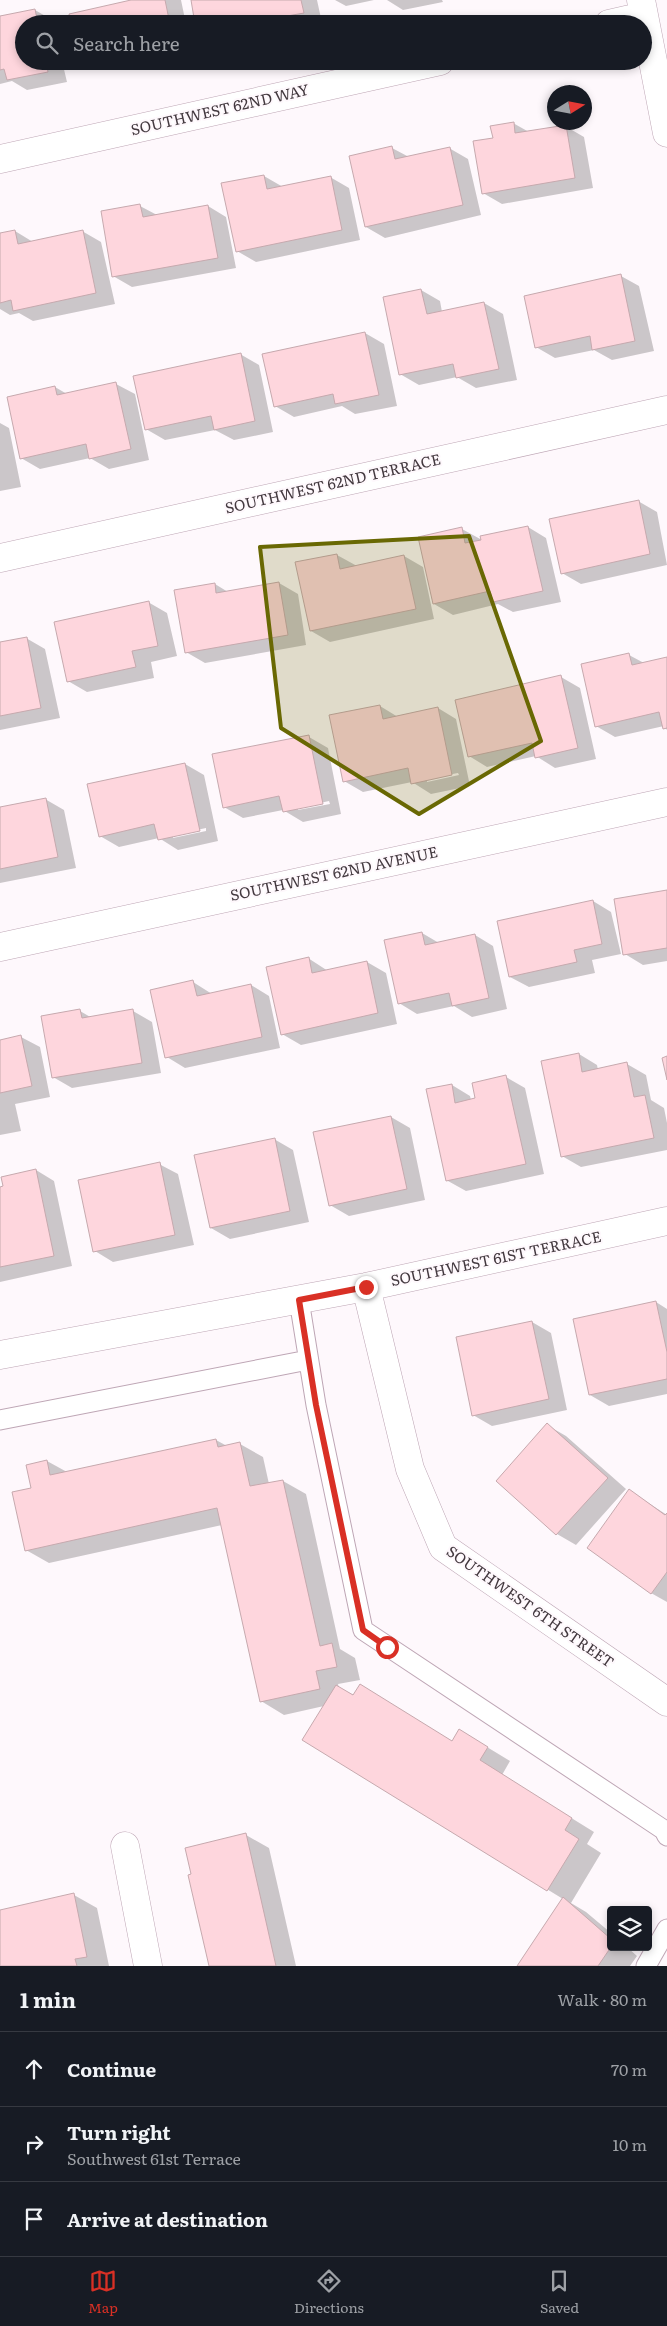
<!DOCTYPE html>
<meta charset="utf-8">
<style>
:root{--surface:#171b24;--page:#20242c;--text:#f1f3f6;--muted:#9ea1a6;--line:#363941;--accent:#d93025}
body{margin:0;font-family:Literata,serif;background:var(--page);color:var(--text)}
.controls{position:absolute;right:15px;bottom:15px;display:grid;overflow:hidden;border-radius:5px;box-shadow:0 2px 8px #0003}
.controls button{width:45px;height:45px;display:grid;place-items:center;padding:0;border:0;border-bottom:1px solid var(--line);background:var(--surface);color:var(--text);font:25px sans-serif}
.compass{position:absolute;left:547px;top:85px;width:45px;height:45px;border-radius:50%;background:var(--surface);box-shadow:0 2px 8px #0003;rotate:79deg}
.stop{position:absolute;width:15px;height:15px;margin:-11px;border:4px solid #d93025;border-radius:50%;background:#fff}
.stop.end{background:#d93025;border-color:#fff;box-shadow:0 1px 5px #0008}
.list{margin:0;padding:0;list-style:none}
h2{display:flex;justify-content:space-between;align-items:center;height:65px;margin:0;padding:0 20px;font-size:21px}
h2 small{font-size:16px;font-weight:400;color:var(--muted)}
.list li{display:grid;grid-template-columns:32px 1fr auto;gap:15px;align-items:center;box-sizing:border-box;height:75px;padding:0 20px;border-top:1px solid var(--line)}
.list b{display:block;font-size:19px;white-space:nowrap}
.list p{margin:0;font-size:16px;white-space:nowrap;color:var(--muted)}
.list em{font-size:16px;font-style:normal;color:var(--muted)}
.icon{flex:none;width:28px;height:28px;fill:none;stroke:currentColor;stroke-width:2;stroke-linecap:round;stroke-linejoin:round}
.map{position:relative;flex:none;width:667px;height:1966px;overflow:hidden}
.search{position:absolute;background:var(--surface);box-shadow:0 2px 8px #0003;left:15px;right:15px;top:15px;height:55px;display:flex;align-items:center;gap:12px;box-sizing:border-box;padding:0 18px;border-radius:28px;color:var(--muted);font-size:19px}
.sheet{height:290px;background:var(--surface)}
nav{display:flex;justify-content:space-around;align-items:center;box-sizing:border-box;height:70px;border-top:1px solid var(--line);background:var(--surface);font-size:14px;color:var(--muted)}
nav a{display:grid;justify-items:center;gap:2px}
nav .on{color:var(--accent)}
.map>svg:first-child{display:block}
.shadow{fill:#0003;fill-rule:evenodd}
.building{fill:#fed6dd;stroke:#c6a9ae}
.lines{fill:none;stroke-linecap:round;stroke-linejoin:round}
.service-casing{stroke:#bea6b5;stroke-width:21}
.minor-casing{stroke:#bea6b5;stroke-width:29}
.service{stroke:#fff;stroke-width:19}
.minor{stroke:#fff;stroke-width:28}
.route{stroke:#d93025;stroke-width:6}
.marked{fill:#696803;fill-opacity:0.2;stroke:#696803;stroke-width:4;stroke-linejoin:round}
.labels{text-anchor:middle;stroke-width:4;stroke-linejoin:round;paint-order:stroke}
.street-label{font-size:15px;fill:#43393f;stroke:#fef8fc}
</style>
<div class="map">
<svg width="667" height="1966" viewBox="0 0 667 1966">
<rect width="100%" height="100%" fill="#fef8fc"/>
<path class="shadow" d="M132 0H181L186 24H72Z
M192 0H317L322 23 196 24Z
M335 0H374L346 6Z
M387 0H442L443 2 403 10Z
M35 10 54 21V24H24V61H62L67 82 27 90 12 81 0 84V16Z
M83 61H142L99 70Z
M513 123 529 132 565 126 584 137 593 188 502 204 483 193 494 139Z
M392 148 409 157 449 148 468 159 481 215 385 238 366 227Z
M264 176 283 187 330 177 349 188 360 240 256 262 237 251Z
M140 206 157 215 208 206 226 217 236 268 132 287 113 276Z
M15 231 33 242 82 231 101 242 115 304 33 321 19 313 10 315 0 309V234Z
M621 276 639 286 654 351 612 360 594 350 555 358 536 347Z
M421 290 440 301 442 312 484 303 503 314 517 380 476 388 457 377 419 385 400 374Z
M365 333 384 344 397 406 355 414 342 406 294 417 275 406 264 355Z
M240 354 259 365 273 432 234 440 215 430 165 440 146 429Z
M116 384 135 394 149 460 109 469 90 458 40 469 21 458 55 387 67 394Z
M0 423 9 428 21 487 0 491Z
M638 501 657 512 667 565 581 584 562 573Z
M528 527 546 538 561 602 513 612 498 604 453 615 434 604 462 529 482 540Z
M337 555 357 566 404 556 423 567 434 619 330 642 311 631Z
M279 583 298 594 306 645 205 663 186 652 215 584 228 592Z
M148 602 167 613 177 656 151 662 154 678 87 692 68 681Z
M26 638 45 649 60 718 0 730V644Z
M629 655 644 663 667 658V730L664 726 615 737 596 726Z
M561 677 580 688 596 759 555 768 536 756 487 767 469 756Z
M380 706 398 717 438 708 456 719 470 786 431 794 412 782 363 792 344 781ZM458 773 459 775 427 782V779Z
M309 737 328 748 341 814 303 822 283 810 243 818 224 807ZM329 801 330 804 298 810V808Z
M185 764 204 775 218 841 178 850 159 838 119 847 100 836ZM206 828V831L173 838V835Z
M45 799 64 810 76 868 0 883V809Z
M667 891V961L643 965 625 954Z
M593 901 611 912 621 954 592 960 595 973 529 987 510 977Z
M422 933 439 943 475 935 493 946 507 1009 472 1017 454 1006 417 1014 399 1003Z
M308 958 328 971 367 962 386 973 397 1024 301 1045 282 1034Z
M193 982 212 994 251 985 269 996 280 1048 185 1068 167 1057Z
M80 1011 92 1018 133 1011 152 1022 161 1073 72 1088 53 1077Z
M21 1037 40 1047 50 1097 15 1104 21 1131 0 1135V1041Z
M579 1054 597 1065 598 1070 627 1064 646 1075 651 1100 664 1108 667 1123V1150L581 1167 562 1156Z
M506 1077 525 1088 544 1174 466 1191 448 1181 452 1085 470 1096 471 1100 477 1099Z
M391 1117 410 1128 425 1200 349 1216 330 1205Z
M274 1139 293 1150 309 1222 230 1239 211 1228Z
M159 1164 178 1174 194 1245 113 1262 95 1251Z
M36 1170 54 1181 72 1266 0 1282V1188Z
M656 1302 667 1309V1394L609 1406 590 1395Z
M532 1322 551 1333 567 1410 492 1426 473 1415Z
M547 1425 566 1436 626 1489 576 1545 557 1534 497 1480Z
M216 1440 227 1446 240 1444 263 1457 269 1484 283 1481 306 1494 340 1649 355 1658 360 1680 338 1684 339 1688 453 1742 482 1744 510 1761 502 1775 594 1832 587 1844 601 1853 571 1903 586 1912 611 1933V1947H627L637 1956 630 1966H518L563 1899 304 1740 324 1706 284 1715 261 1701 222 1525 49 1563 26 1550 32 1489 47 1461 67 1472Z
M630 1491 667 1515V1602L651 1593Z
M246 1835 269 1848 296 1966H210Z
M74 1895 97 1908 109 1966H0V1911Z"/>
<path class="building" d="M131 0H165L170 24H71L69 14Z
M191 0H301L304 13 243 24H195Z
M35 9 38 24H24V61H46L48 72 7 80 4 69 0 70V16Z
M514 122 515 133 566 125 575 178 482 194 473 141 493 138 490 126Z
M392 146 395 159 450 147 463 205 365 227 349 156Z
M264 175 267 189 331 176 342 230 236 252 221 183Z
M140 204 143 217 208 205 218 258 112 277 101 211Z
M15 230 18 244 83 230 96 293 13 311 11 300 0 303V233Z
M621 274 635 341 592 350 590 336 535 348 524 296Z
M421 289 427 314 484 302 499 369 456 378 453 364 399 375 383 297Z
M365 332 379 395 335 404 333 394 274 407 262 354Z
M241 353 255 421 214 430 211 416 145 430 133 376Z
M116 382 131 449 89 459 86 444 20 459 7 397 55 386 57 395Z
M639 500 650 554 561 574 549 519Z
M528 526 543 591 493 602 490 591 433 604 418 537 462 527 465 543 481 540 480 536Z
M337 554 340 569 404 555 416 609 310 631 295 562Z
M279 582 288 635 185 653 174 590 215 583 216 593Z
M149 601 158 646 132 651 136 667 67 682 54 622Z
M27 637 41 708 0 716V642Z
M629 653 632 665 667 657V728L663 729 659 712 595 727 581 664Z
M561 675 578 748 535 758 532 743 468 757 455 700Z
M380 705 383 719 438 707 452 775 411 784 408 768 343 782 329 715Z
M309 735 323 804 283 812 279 796 223 808 212 754Z
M185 763 200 831 158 840 154 824 99 837 87 784Z
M46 798 58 857 0 869V807Z
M667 890V948L623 955 614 899Z
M593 900 602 944 574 950 577 962 509 977 497 921Z
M422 932 425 945 475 934 489 998 452 1006 449 993 398 1004 384 940Z
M309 957 312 973 367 961 378 1013 281 1035 266 967Z
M193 980 197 996 251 984 262 1037 165 1058 150 990Z
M80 1009 82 1018 133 1009 142 1063 52 1078 41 1016Z
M21 1035 32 1086 0 1093V1040Z
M579 1053 582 1072 627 1062 634 1097 645 1095 654 1138 561 1157 541 1061Z
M667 1056V1080L662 1058Z
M506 1075 526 1164 446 1181 426 1089 452 1084 455 1103 475 1098 472 1083Z
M391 1116 407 1189 329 1206 313 1132Z
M275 1138 290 1211 210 1228 194 1155Z
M160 1162 175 1235 93 1252 78 1180Z
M36 1169 54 1256 0 1267V1187L3 1186 1 1177Z
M656 1301 667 1352V1379L589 1395 573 1319Z
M532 1321 549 1399 472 1416 456 1337Z
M547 1423 608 1478 556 1535 496 1481Z
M216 1439 218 1447 240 1442 250 1486 283 1480 320 1646 332 1643 337 1667 316 1671 320 1689 260 1702 217 1508 25 1551 12 1492 31 1488 26 1465 47 1460 50 1475Z
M629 1489 665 1515 667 1513V1572L651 1594 587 1548Z
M360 1684 452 1741 459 1729 488 1747 480 1760 572 1818 565 1830 579 1839 547 1891 302 1740 336 1685 353 1695Z
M246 1833 276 1966H209L188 1875 191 1874 185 1848Z
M74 1893 87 1957 75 1959 77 1966H0V1910Z
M563 1897 611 1939V1947L598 1966H517Z"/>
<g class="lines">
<g class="service-casing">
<path id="service" d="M299 1300 316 1405 363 1630 664 1830 667 1836
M0 1420 308 1360
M646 1966 667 1929"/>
</g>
<g class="minor-casing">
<path id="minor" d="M641 0 667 133
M609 24 644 16
M0 159 440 61
M0 558 667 410
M0 947 667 802
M366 1287 410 1469 443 1547 667 1702
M0 1355 366 1287 667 1221
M125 1846 148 1966"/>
</g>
<use href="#service" class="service"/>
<use href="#minor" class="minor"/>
</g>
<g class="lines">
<path class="route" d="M366 1287 299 1300 316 1405 363 1630 387 1647"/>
</g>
<path class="marked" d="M469 536 541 741 419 814 281 728 260 547Z"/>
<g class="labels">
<g class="street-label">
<text transform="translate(220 110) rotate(-13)" y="5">SOUTHWEST 62ND WAY</text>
<text transform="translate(333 484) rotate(-13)" y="5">SOUTHWEST 62ND TERRACE</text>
<text transform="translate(334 874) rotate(-12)" y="5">SOUTHWEST 62ND AVENUE</text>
<text transform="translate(496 1259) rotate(-12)" y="5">SOUTHWEST 61ST TERRACE</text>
<text transform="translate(530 1607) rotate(35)" y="5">SOUTHWEST 6TH STREET</text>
</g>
</g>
</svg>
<div class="controls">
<button><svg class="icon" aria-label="layers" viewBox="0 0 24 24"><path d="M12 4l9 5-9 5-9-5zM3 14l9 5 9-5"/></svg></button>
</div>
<svg class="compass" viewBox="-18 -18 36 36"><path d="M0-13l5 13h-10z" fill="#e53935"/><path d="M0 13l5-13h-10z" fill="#9ea1a6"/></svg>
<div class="stop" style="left:387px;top:1647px"></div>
<div class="stop end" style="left:366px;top:1287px"></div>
<div class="search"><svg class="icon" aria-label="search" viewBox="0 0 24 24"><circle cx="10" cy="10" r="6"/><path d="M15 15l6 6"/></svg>Search here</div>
</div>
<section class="sheet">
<h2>1 min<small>Walk · 80 m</small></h2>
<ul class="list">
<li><svg class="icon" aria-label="ahead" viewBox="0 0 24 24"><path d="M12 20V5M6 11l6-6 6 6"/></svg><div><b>Continue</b></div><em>70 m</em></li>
<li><svg class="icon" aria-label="right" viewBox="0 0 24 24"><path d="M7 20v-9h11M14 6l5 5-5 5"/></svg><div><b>Turn right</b><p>Southwest 61st Terrace</p></div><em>10 m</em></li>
<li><svg class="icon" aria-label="arrive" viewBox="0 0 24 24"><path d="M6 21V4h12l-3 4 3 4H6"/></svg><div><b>Arrive at destination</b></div></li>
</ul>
</section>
<nav>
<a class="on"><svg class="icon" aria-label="map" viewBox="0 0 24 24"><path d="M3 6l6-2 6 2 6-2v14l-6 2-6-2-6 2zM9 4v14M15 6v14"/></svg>Map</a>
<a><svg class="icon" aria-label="directions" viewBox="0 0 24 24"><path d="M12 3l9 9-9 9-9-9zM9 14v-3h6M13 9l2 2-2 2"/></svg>Directions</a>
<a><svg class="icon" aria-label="saved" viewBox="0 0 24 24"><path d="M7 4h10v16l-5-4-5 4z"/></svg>Saved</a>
</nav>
